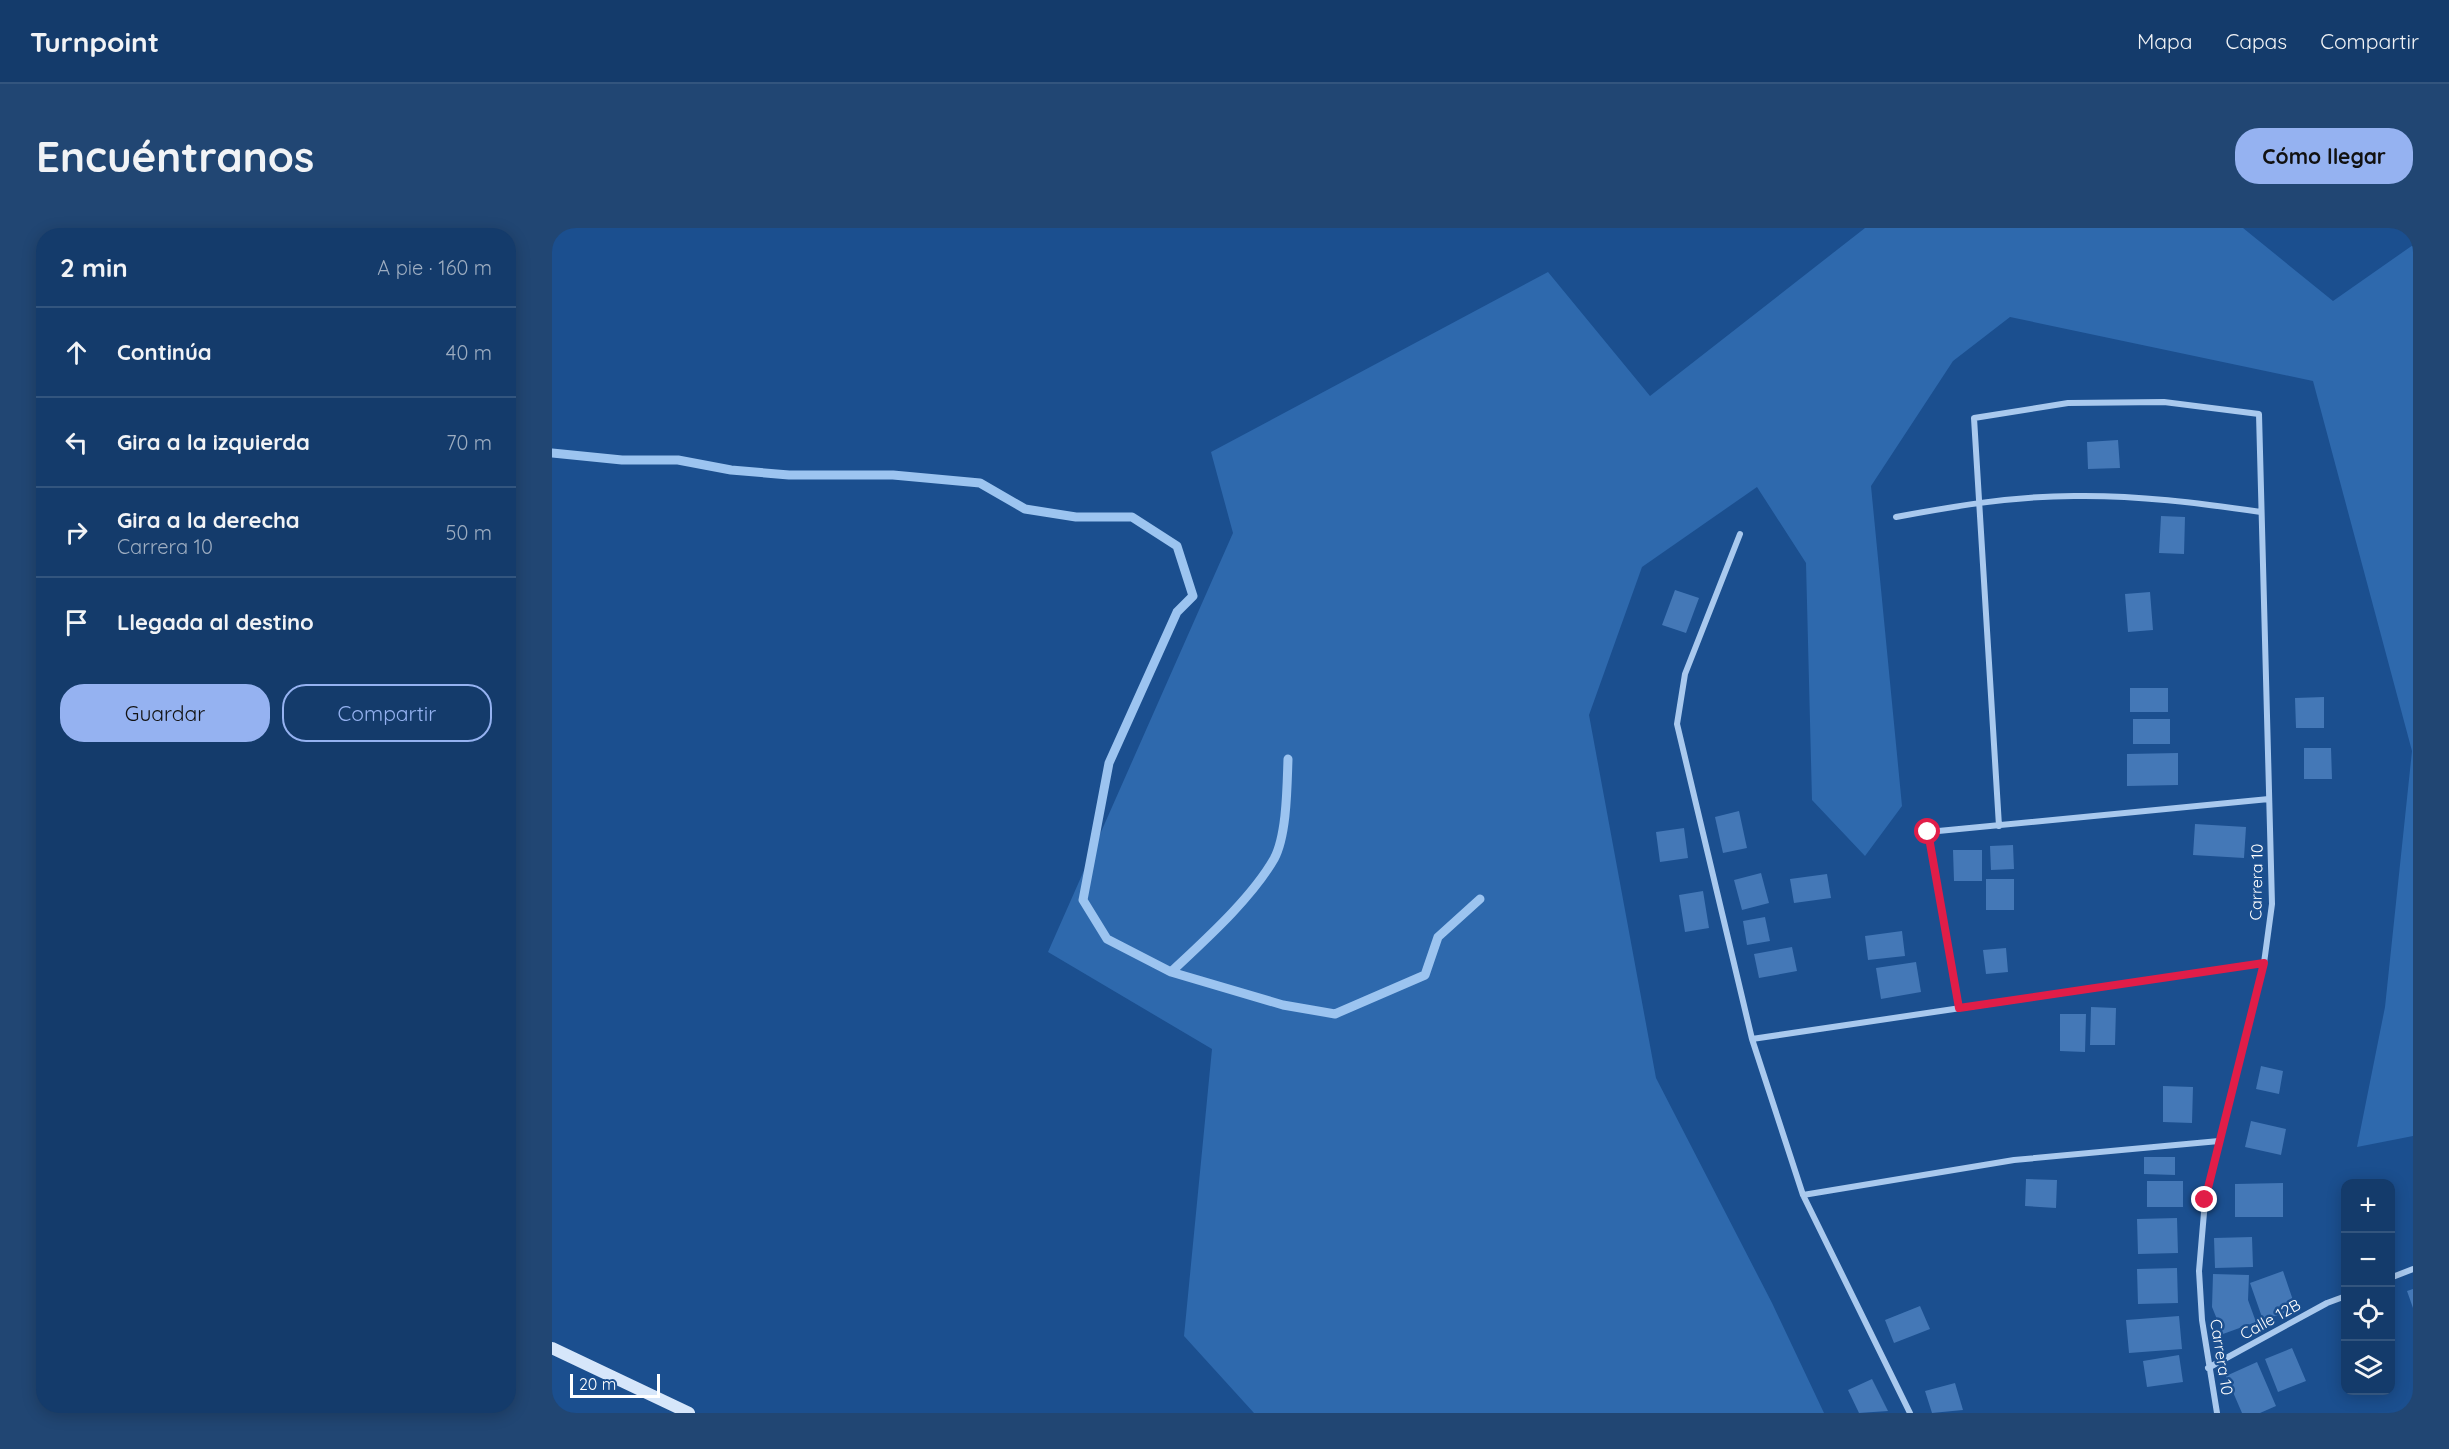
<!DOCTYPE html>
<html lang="es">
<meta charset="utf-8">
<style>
:root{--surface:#143b6b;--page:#214673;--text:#f1f3f6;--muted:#9dadc1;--line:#33557e;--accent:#95b2f1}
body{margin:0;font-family:Quicksand,sans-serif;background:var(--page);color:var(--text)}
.controls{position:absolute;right:18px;bottom:18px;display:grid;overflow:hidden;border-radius:12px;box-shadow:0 3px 15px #0003}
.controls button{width:54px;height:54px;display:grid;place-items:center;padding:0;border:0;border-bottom:2px solid var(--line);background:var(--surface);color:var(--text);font:30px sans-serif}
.scale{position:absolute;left:18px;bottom:15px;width:90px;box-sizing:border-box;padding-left:6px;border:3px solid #fff;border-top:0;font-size:16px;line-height:21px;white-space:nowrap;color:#fff;-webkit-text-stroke:4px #1b4f8f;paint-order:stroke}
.stop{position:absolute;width:18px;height:18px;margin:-14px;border:4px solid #e11d48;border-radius:50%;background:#fff}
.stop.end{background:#e11d48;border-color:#fff;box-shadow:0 2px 6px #0008}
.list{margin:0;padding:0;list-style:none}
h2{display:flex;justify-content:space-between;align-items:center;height:78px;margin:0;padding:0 24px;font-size:26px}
h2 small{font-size:20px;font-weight:400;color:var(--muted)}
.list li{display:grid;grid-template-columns:39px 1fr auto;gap:18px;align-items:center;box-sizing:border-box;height:90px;padding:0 24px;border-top:2px solid var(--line)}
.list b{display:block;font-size:22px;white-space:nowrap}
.list p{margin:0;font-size:20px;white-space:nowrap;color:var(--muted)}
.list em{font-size:20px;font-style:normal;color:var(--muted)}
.actions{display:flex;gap:12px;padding:18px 24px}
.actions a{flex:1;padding:14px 0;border:2px solid var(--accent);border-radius:24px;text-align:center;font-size:21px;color:var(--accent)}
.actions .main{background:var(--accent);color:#111}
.icon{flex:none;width:33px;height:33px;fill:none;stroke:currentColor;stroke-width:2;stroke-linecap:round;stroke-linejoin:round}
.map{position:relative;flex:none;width:1861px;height:1185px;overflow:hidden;border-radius:24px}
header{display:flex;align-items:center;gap:36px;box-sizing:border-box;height:84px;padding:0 30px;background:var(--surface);border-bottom:2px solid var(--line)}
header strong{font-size:28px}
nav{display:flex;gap:33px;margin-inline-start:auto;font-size:21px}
.intro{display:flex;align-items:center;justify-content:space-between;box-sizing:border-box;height:144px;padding:0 36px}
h1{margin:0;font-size:42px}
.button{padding:15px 27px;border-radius:24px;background:var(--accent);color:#111;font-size:21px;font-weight:700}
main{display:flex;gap:36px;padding:0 36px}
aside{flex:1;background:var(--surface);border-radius:24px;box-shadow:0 3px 15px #0003}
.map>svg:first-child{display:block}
.green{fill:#2e69ad}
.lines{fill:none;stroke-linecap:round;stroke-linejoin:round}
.stream{stroke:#9cc4f0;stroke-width:9}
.building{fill:#4478b7}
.street{stroke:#a9c9ee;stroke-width:6}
.secondary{stroke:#d6e6fa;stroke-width:12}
.route{stroke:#e11d48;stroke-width:8}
.labels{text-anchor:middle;stroke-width:5;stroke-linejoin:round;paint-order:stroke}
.street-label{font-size:16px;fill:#fff;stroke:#1b4f8f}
</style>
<header>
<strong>Turnpoint</strong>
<nav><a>Mapa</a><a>Capas</a><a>Compartir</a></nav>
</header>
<div class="intro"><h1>Encuéntranos</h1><a class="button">Cómo llegar</a></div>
<main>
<aside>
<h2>2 min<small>A pie · 160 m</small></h2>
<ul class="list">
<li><svg class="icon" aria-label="ahead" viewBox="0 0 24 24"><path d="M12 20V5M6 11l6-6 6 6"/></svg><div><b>Continúa</b></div><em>40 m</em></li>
<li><svg class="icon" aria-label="left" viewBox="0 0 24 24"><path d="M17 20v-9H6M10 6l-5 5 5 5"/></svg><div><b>Gira a la izquierda</b></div><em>70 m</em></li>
<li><svg class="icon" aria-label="right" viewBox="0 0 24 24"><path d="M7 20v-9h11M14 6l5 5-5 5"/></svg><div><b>Gira a la derecha</b><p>Carrera 10</p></div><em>50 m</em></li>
<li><svg class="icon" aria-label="arrive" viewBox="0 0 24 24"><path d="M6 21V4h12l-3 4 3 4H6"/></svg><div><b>Llegada al destino</b></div></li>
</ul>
<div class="actions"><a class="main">Guardar</a><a>Compartir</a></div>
</aside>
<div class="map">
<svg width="1861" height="1185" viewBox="0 0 1861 1185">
<rect width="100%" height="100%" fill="#1b4f8f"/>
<path class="green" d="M1313 0H1691L1781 73 1861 17V908L1805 919 1833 779 1860 523 1761 153 1458 89 1401 133 1319 258 1350 578 1313 628 1260 572 1254 335 1205 259 1090 339 1037 487 1104 850 1220 1075 1272 1185H702L632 1108 660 821 496 724 681 305 659 224 996 44 1098 168Z"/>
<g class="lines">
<path class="stream" d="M0 225 70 232H126L179 242 237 247H341L428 255 473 281 524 289H580L625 318 641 368 625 384 557 535 531 672 555 711 619 744 731 777 783 786 873 747 886 709 928 671
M619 744C653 712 699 671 722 631 735 607 735 558 736 531"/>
</g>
<path class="building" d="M1566 212 1568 240 1536 241 1535 214Z
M1609 288 1633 289 1632 326 1607 325Z
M1123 362 1147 370 1134 405 1110 397Z
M1598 364 1601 402 1576 404 1573 366Z
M1578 460H1616V484H1578Z
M1772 469V500H1744L1743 470Z
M1581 491H1618V516H1581Z
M1752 520H1779L1780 551H1752Z
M1626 525V557L1575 558V526Z
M1187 583 1195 620 1171 625 1163 589Z
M1643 596 1694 599 1692 630 1641 627Z
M1132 600 1136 630 1108 634 1104 604Z
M1461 617 1462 641 1439 642 1438 618Z
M1401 622H1430V653H1402Z
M1209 645 1217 675 1190 682 1182 652Z
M1275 646 1279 670 1242 675 1238 651Z
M1434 651H1462V682H1434Z
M1151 663 1157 700 1133 704 1127 667Z
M1213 689 1218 713 1195 717 1191 693Z
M1350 703 1353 728 1316 732 1313 708Z
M1240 719 1245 743 1207 750 1202 726Z
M1454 720 1456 744 1434 746 1431 722Z
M1364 734 1369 764 1329 771 1324 740Z
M1539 779 1564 780 1563 817H1538Z
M1508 786H1534L1533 824 1508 823Z
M1709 838 1731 843 1727 866 1704 861Z
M1611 858 1641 859 1640 895 1611 894Z
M1699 893 1734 901 1729 927 1693 919Z
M1592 929H1623V947L1592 946Z
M1474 951 1505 952 1504 980 1473 978Z
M1595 953H1631V979H1595Z
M1731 955V989H1683V956Z
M1625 990 1626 1025 1586 1026 1585 991Z
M1700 1009 1701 1039 1663 1040 1662 1010Z
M1625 1040 1626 1075 1586 1076 1585 1041Z
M1731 1043 1744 1081 1711 1092 1698 1055Z
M1661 1046 1697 1047 1696 1072 1704 1094 1671 1106 1660 1079Z
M1861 1061V1080L1855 1063Z
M1368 1078 1378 1101 1342 1115 1333 1092Z
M1627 1088 1630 1121 1577 1125 1574 1092Z
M1740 1120 1754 1153 1726 1164 1713 1131Z
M1627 1127 1631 1154 1595 1159 1591 1133Z
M1705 1134 1724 1178 1708 1185H1690L1674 1148Z
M1320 1151 1336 1183 1307 1185 1296 1162Z
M1403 1155 1411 1182 1380 1185 1373 1163Z"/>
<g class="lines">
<path class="street" d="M1344 289C1403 278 1462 268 1522 268 1585 267 1647 275 1709 284
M1188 306 1133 446 1125 496 1200 811 1251 967 1358 1185
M1447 598 1422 190 1516 175 1612 174 1707 186 1720 676 1712 735 1653 973 1647 1043 1650 1092 1665 1185
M1407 780 1376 604 1717 571
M1200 811 1712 735
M1251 967 1462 932 1667 913
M1838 1050 1861 1041
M1656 1140 1775 1075 1794 1068"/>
<path class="secondary" d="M0 1120 137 1185"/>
</g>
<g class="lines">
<path class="route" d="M1376 604 1407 780 1712 735 1653 972"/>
</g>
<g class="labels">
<g class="street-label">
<text transform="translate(1704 654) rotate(-89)" y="6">Carrera 10</text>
<text transform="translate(1718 1091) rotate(-29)" y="6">Calle 12B</text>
<text transform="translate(1670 1129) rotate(81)" y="6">Carrera 10</text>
</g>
</g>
</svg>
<div class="controls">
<button>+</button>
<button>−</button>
<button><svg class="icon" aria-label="locate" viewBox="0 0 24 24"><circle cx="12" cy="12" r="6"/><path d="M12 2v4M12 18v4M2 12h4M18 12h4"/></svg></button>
<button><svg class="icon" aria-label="layers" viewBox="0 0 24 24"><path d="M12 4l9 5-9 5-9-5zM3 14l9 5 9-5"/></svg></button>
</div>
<div class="scale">20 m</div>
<div class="stop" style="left:1376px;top:604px"></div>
<div class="stop end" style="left:1653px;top:972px"></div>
</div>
</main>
